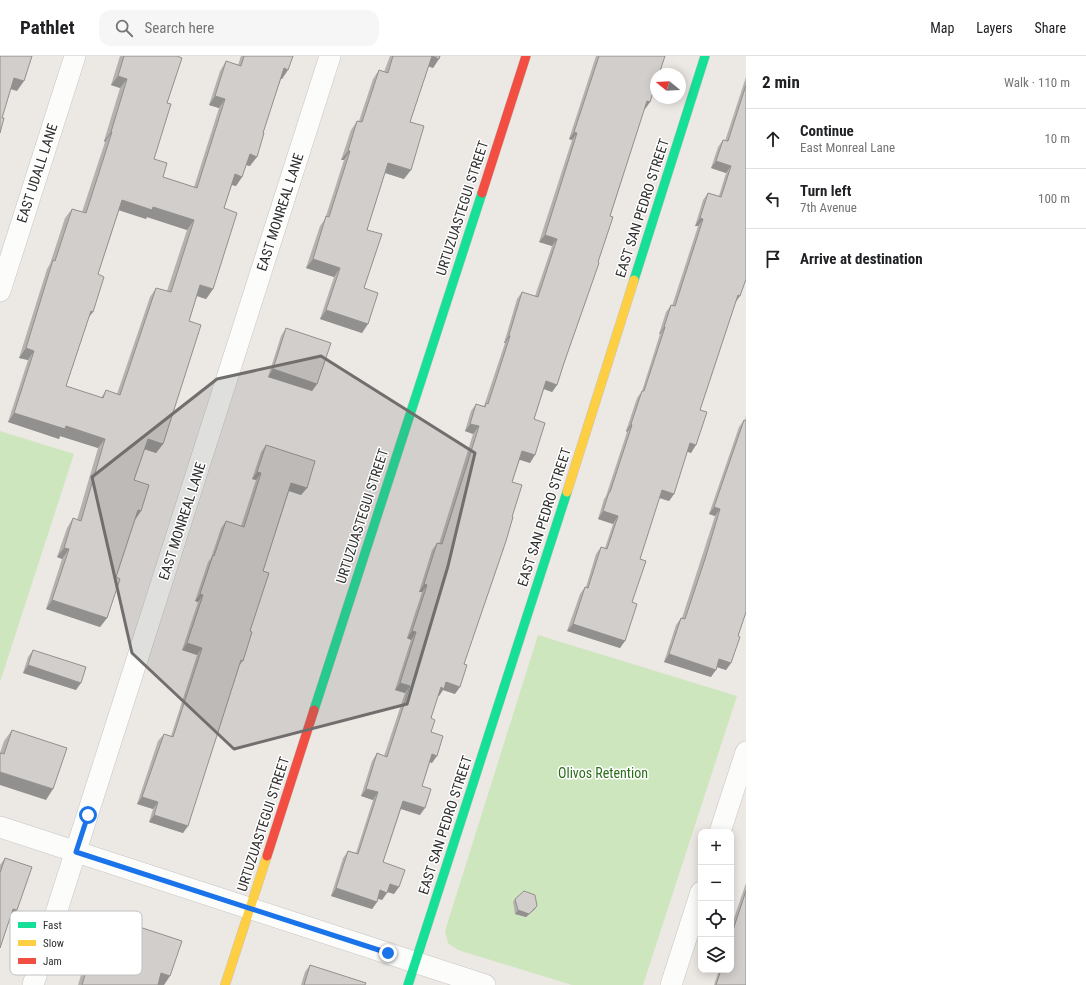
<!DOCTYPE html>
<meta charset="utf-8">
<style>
:root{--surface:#fff;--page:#f6f6f6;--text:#202124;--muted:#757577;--line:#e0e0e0}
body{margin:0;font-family:"Roboto Condensed",sans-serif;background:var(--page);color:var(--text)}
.controls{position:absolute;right:12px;bottom:12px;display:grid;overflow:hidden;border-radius:8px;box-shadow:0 2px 10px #0003}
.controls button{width:36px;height:36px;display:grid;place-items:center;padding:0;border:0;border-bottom:1px solid var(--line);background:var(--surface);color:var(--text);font:20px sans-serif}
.compass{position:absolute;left:650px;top:12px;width:36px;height:36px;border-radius:50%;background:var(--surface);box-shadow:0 2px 10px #0003;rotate:288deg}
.stop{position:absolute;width:12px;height:12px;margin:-9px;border:3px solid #1a73e8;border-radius:50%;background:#fff}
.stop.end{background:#1a73e8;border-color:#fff;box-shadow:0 1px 4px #0008}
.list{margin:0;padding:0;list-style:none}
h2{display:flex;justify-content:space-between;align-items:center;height:52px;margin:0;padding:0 16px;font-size:17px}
h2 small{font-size:13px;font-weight:400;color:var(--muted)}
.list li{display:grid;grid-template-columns:26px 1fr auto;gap:12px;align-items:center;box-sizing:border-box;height:60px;padding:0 16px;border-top:1px solid var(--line)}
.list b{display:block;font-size:15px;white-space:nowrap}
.list p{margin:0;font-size:13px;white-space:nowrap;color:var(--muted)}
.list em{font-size:13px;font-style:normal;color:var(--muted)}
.icon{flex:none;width:22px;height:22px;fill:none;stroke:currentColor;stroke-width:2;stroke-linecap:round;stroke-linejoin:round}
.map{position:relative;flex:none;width:746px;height:929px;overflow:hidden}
header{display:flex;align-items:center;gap:24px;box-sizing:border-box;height:56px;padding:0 20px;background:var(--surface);border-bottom:1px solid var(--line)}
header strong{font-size:19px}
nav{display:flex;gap:22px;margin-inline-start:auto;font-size:14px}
.search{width:280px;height:36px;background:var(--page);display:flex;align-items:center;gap:10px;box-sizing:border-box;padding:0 14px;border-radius:12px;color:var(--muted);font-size:15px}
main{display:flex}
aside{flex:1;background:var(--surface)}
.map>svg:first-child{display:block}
.green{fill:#cee6be}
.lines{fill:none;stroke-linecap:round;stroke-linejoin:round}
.street-casing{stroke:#c5c4c5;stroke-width:22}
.fast-casing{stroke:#c5c4c5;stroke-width:10}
.slow-casing{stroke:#c5c4c5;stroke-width:10}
.jam-casing{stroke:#c5c4c5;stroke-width:10}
.street{stroke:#fcfcfb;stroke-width:21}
.fast{stroke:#16e098;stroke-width:9}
.slow{stroke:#ffcf43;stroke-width:9}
.jam{stroke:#f24e42;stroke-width:9}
.wall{fill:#b4b1af;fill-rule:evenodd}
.shaded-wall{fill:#92908e}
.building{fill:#d1cecb;stroke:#92908e;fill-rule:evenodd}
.route{stroke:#1a73e8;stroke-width:5}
.marked{fill:#706f6e;fill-opacity:0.2;stroke:#706f6e;stroke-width:3;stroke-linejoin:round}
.labels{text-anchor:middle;stroke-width:3;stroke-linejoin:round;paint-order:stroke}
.street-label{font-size:14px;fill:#2e2e2e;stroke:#fff}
.park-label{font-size:14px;fill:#2c6e1b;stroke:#fff}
.key{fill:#fff;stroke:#c0c0c0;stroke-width:1}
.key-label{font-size:11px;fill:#2e2e2e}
</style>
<header>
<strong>Pathlet</strong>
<div class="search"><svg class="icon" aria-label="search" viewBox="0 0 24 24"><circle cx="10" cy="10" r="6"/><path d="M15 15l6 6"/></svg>Search here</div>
<nav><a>Map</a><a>Layers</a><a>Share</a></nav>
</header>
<main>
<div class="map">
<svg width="746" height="929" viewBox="0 0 746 929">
<rect width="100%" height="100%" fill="#ece8e4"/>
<path class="green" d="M0 375 74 398 0 626Z
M538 579 737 640 643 929H572L458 894 448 887 445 875Z"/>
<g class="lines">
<g class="street-casing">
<path id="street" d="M0 235 75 0
M0 771 485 929
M720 776 746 696
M33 929 330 0
M671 929 701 836"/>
</g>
<g class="fast-casing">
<path id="fast" d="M634 224 705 0
M314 654 482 137
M408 929 567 436"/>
</g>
<g class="slow-casing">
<path id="slow" d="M567 436 634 224
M225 929 267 800"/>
</g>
<g class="jam-casing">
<path id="jam" d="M482 137 526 0
M267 800 314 654"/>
</g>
<use href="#street" class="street"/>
<use href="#fast" class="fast"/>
<use href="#slow" class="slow"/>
<use href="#jam" class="jam"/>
</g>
<path class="wall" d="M120 0H177L154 103 163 121 194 131 219 52 209 49 220 15 226 5 238 9 241 0H293L282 23H281L250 110 246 109 242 121 236 130 232 129 224 152 213 233 206 243 197 240 189 265 163 388 156 397 144 393 134 424 135 464H134L116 521 107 562 100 571 46 553 62 503 57 501 67 472 73 462 77 464 98 392 60 380 59 383 8 366 28 304 19 302 47 213 50 208 65 162 72 153 82 156 105 86 104 85 120 32 111 29ZM119 154 146 163 147 161 187 174 167 235 156 232 150 241 117 338 106 334 101 342 66 330 88 263 98 218Z
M390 0H440L433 12 428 10 410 66 404 123 385 117 367 174 364 232 362 277 320 263 334 221 306 212 320 170 325 163 344 104H341L351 74 357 65H359L373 23 379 14 384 16Z
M596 0H665L650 46 645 53H644L557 329 552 336 544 333 534 363 530 407 520 403 512 426 455 638 443 634 439 640 438 639 431 662 432 707 430 706 422 730 420 759 401 753 383 806 394 838 387 836 382 844 378 842 377 846 372 853 331 840 343 802 348 795 356 797 373 744 361 740 372 705 377 697 384 700 405 637 395 634 411 584 407 582 422 536H419L432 494 437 487 439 488 473 378 465 375 471 355 476 348 484 350 505 287H504L517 243 522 236 535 240 552 190 539 186 572 84 569 83Z
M746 21V223L735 247 700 354 691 397 687 395 674 438 669 445 659 442 640 503 632 546 620 592 567 575 580 538 585 531H586L596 498 601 491 605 492 613 468 598 463 604 443 606 440 627 376 626 375 637 342 642 335 660 278H659L666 256 671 249 672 250 698 170H695L703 144 708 137 719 140 726 117 711 112 718 91 723 84 725 85Z
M286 272 317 328 312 335 268 321 281 280Z
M746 360V556L738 580 731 607 726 614 716 611 711 621 664 606 676 569 681 562H682L715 460 709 458 739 371 744 364H745Z
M266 389 307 432 301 439 289 435 263 515 250 575 243 605 239 610 183 777 149 766 153 753 137 748 158 685 164 678 171 680 197 599 182 594 198 546 195 545 208 506 211 502 221 472 226 465 241 470 256 424 252 423 261 396Z
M33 594 76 634 23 617 28 601Z
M12 674 46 744 0 697 4 685Z
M5 802 17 854 12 863 10 862 0 892V809Z
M746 827V929H714L719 914H731V871Z
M515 843 535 853 526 861 515 858 513 846Z
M103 859 158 929H78L96 870Z
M310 909 365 929H301L305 916Z"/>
<path class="shaded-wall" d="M432 0 439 3 433 12 425 9Z
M284 12 288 14 282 23 277 22Z
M118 20 127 23 120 32 111 29Z
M14 22 24 25 17 35 7 32Z
M215 40 225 43 219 52 209 49Z
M647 45 650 46 645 53 642 52Z
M111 76H112L105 86 104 85Z
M574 76 577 77 572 84 569 83Z
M348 95H350L344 104H341Z
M250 98 257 101 250 110 243 108Z
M716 105 731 110 726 117 711 112Z
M388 107 411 114 404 123 382 116Z
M235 118 242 121 236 130 228 128Z
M122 144 153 151 194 164 187 174 147 161 146 163 115 153Z
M700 162 703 163 698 170H695Z
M545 179 557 183 552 190 539 186Z
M313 203 340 212 334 221 306 212Z
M200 229 213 233 206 243 194 239Z
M738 239 740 240 735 247Z
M326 254 368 268 362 277 320 263Z
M91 255 93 256 86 265Z
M664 271H665L660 278H659Z
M509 279 510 280 505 287H504Z
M26 292 34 295 28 304 19 302Z
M273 313 317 328 312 335 268 321Z
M546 325 557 329 552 336 541 332Z
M14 357 66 370 105 383 98 392 60 380 59 383 8 366Z
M470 368 479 370 473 378 465 375Z
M631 368 632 369 627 376 626 375Z
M148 383 163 388 156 397 141 392Z
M690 387 696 389 691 397 685 395Z
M522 395 535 399 530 407 517 403Z
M257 416 261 417 256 424 252 423Z
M291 427 307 432 301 439 286 434Z
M662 434 674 438 669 445 657 441Z
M714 451 720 453 715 460 709 458Z
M138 454 141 455 135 464 131 463Z
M603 455 618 460 613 468 598 463Z
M64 492 69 493 62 503 57 501Z
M424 528 427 529 422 536H419Z
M200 538 203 539 198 546 195 545Z
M52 544 107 562 100 571 46 553Z
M573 568 625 585 620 592 567 575Z
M412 575 416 576 411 584 407 582Z
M187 587 202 592 197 599 182 594Z
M669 598 716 614 711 621 664 606Z
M719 603 731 607 726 614 714 610Z
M28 609 81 627 76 634 23 617Z
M446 626 460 631 455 638 443 634 439 640 435 639 441 631Z
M400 627 410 630 405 637 395 634Z
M432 698 437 700 432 707 427 705Z
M0 716 53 733 46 744 0 729Z
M366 733 378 736 373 744 361 740Z
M142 741 158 746 153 753 137 748Z
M403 745 425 752 420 759 398 752Z
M154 759 188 770 183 777 149 766Z
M390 828 399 831 394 838 385 835Z
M336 832 377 846 372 853 331 840Z
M380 834 387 837 382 844 375 842Z
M537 850 535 853 526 861 515 858 518 854Z
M13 853 17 854 12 863 7 861Z
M161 917 170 920 164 929H158L154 928Z"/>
<path class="building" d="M0 0H32L24 25 14 22 2 62H4L0 77Z
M124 0H177L182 2 167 47 171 48 154 103 167 107 163 121 197 132 225 43 215 40 226 5 241 10 244 0H293L288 14 284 12 263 77H264L257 101 250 98 242 121 235 118 224 152 237 157 213 233 200 229 189 265 201 269 163 388 148 383 134 424 149 429 141 455 138 454 116 521 120 523 107 562 52 544 69 493 64 492 73 462 81 465 105 383 66 370 65 373 14 357 34 295 26 292 53 204 55 205 72 153 86 157 112 76H111L127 23 118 20ZM122 144 152 154 153 151 194 164 171 236 156 232 120 339 106 334 103 342 66 330 91 255 93 256 104 221 98 218Z
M393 0H440L439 3 432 0 410 66 424 70 411 114 388 107 367 174 382 178 364 232 378 237 368 268 326 254 340 212 313 203 326 160 329 161 350 95H348L357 65 362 66 379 14 388 17Z
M599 0H665L659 18H656V27L650 46 647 45 610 160 613 161 598 206 599 207 564 307 557 329 546 325 534 363 545 367 535 399 522 395 512 426 522 429 512 461H513L506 485 464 608 467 609 460 631 446 626 444 633 441 631 431 662 435 664 431 676 443 680 437 700 432 698 422 730 431 733 425 752 403 745 383 806 405 814 399 831 390 828 387 837 380 834 377 846 336 832 348 795 358 798 378 736 366 733 377 697 387 701 410 630 400 627 416 576 412 575 427 529 424 528 437 487 442 488 479 370 470 368 476 348 485 351 486 347 488 348 510 280 509 279 522 236 538 241 557 183 545 179 577 77 574 76Z
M746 29V223L740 240 738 239 700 354 707 356 696 389 690 387 674 438 662 434 640 503 646 505 632 546 637 548 625 585 573 568 585 531 588 532 601 491 607 493 618 460 603 455 609 436H610L632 369 631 368 642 335H644L665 271H664L671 249 675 250 703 163 700 162 708 137 721 141 731 110 716 105 723 84 728 85Z
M286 272 331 287 317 328 273 313Z
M744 364 746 365V556L738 580 740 581 731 607 719 603 716 614 669 598 681 562 685 563 705 503 720 453 714 451Z
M266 389 315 405 307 432 291 427 263 515 269 517 250 575 252 576 243 605 241 604 188 770 154 759 158 746 142 741 164 678 173 681 202 592 187 587 203 539 200 538 213 499 214 500 226 465 244 471 261 417 257 416Z
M33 594 86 611 81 627 28 609Z
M12 674 67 692 53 733 0 716V697L4 698Z
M5 802 32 811 17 854 13 853 0 892V817Z
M524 835 535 839 537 850 529 858 518 854 515 843Z
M746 835V929H716L721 914H731V880Z
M103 859 182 885 170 920 161 917 158 929H82Z
M310 909 366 927 365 929H304Z"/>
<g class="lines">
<path class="route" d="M88 759 76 796 388 897"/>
</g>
<path class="marked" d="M321 300 475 397 448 510 407 648 234 693 132 597 92 421 217 323Z"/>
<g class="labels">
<g class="street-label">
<text transform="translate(37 117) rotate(-72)" y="5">EAST UDALL LANE</text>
<text transform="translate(462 152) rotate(-72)" y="5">URTUZUASTEGUI STREET</text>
<text transform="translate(642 152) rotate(-72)" y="5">EAST SAN PEDRO STREET</text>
<text transform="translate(280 156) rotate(-72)" y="5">EAST MONREAL LANE</text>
<text transform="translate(362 460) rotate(-72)" y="5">URTUZUASTEGUI STREET</text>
<text transform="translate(544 461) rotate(-72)" y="5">EAST SAN PEDRO STREET</text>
<text transform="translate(182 465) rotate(-72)" y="5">EAST MONREAL LANE</text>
<text transform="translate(263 768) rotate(-72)" y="5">URTUZUASTEGUI STREET</text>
<text transform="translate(445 769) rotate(-72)" y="5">EAST SAN PEDRO STREET</text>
</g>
<g class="park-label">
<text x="603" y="722">Olivos Retention</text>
</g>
</g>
<rect x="10" y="855" width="132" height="64" rx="6" class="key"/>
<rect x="18" y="866" width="18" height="6" fill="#16e098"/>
<rect x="18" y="884" width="18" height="6" fill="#ffcf43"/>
<rect x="18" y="902" width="18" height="6" fill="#f24e42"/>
<g class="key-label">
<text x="43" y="873">Fast</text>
<text x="43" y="891">Slow</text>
<text x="43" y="909">Jam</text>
</g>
</svg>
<div class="controls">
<button>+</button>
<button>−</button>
<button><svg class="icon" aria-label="locate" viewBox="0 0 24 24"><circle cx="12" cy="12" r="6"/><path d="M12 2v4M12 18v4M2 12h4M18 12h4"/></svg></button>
<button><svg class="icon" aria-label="layers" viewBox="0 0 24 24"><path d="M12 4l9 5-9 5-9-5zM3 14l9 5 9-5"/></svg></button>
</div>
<svg class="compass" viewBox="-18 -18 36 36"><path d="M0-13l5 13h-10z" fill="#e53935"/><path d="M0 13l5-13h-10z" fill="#757577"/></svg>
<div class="stop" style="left:88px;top:759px"></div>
<div class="stop end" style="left:388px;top:897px"></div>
</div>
<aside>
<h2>2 min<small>Walk · 110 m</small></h2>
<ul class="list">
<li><svg class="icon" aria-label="ahead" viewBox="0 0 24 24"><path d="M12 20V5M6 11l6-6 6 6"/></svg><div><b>Continue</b><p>East Monreal Lane</p></div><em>10 m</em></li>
<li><svg class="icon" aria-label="left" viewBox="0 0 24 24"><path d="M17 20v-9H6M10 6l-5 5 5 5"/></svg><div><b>Turn left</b><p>7th Avenue</p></div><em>100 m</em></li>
<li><svg class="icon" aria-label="arrive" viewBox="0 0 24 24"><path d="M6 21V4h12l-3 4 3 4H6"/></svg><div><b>Arrive at destination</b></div></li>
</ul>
</aside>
</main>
